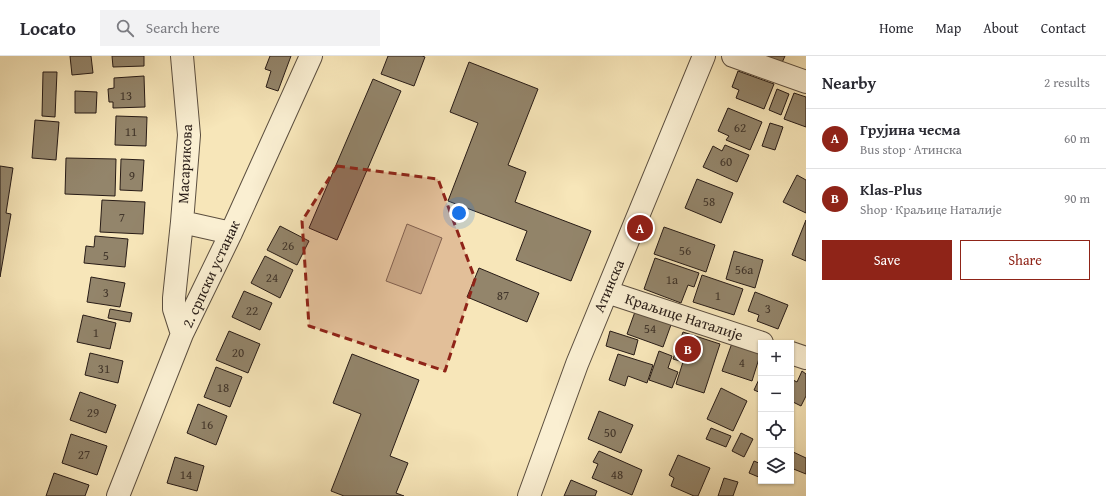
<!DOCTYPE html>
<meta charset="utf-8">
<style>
:root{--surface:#fff;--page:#f2f2f3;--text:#2b2b33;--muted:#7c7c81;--line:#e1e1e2;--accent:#8f2418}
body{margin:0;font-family:"Gentium Book Plus",serif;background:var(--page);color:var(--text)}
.controls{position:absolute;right:12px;bottom:12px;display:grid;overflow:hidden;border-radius:0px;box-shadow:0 1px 3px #0004}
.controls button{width:36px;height:36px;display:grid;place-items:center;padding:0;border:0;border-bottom:1px solid var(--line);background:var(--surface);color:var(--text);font:20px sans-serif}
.you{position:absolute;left:459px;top:157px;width:14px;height:14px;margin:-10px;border:3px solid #fff;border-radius:50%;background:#1a73e8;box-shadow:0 0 0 6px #1a73e833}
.badge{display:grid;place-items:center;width:26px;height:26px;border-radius:50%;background:var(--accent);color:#fff;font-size:13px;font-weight:700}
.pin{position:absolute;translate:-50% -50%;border:2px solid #fff;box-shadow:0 1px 4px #0006}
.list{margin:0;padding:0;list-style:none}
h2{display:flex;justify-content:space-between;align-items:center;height:52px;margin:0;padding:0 16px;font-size:17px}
h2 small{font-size:13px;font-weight:400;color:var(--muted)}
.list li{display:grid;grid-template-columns:26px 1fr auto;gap:12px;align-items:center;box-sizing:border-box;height:60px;padding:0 16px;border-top:1px solid var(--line)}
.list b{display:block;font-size:15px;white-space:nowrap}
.list p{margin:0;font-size:13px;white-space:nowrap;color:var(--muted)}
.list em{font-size:13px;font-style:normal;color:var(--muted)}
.actions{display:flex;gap:8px;padding:12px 16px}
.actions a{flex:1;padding:9px 0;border:1px solid var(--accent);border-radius:0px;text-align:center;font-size:14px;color:var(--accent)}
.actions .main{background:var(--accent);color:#fff}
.icon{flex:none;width:22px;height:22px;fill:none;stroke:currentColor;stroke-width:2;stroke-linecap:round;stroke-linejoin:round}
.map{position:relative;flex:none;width:806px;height:440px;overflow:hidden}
header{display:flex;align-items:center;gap:24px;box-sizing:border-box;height:56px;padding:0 20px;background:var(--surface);border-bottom:1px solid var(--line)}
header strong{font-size:19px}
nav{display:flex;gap:22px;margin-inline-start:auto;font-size:14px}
.search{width:280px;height:36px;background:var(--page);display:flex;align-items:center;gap:10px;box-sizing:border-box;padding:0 14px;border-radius:0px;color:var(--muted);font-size:15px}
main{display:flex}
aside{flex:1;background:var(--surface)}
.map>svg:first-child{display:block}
.green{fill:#d4c39d;stroke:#7e6f5a}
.building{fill:#93856b;stroke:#271b16}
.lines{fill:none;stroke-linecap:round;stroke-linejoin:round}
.minor-casing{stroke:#5b4e3f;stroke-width:24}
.minor{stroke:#faefd2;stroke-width:22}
.marked{fill:#8f2418;fill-opacity:0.2;stroke:#8f2418;stroke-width:3;stroke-dasharray:8 5;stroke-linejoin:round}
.labels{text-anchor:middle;stroke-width:3;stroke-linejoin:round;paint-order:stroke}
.number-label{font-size:13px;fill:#42362b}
.street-label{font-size:15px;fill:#271b16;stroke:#faefd2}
</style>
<header>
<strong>Locato</strong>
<div class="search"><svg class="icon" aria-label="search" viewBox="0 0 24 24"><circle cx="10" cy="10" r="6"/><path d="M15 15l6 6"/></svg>Search here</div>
<nav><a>Home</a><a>Map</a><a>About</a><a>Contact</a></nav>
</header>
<main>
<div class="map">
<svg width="806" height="440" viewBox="0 0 806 440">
<rect width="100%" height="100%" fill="#f7e6b9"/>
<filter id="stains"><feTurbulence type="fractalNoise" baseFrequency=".005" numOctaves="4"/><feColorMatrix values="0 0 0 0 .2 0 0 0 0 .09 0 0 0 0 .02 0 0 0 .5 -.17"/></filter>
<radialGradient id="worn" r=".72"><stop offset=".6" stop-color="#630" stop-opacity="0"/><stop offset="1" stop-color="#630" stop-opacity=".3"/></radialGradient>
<path class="green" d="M407 168 442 182 421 238 386 225Z"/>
<path class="building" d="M70 0H91L93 17 72 19Z
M112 0H144V10L113 11Z
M270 0H291L278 35 266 31 271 15 265 13Z
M388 0H422L425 1 414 30 381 18Z
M758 0H785L781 9Z
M469 6 538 33 508 109 526 116 515 146 591 175 571 225 516 204 527 175 448 145 478 67 450 56Z
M738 15 774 28 764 53 736 42 739 34 732 31Z
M43 16H57L55 61 42 60Z
M144 20 145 51 113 52V46H109L108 33 114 32V22Z
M373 23 401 35 337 184 309 172Z
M777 33 789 38 781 59 769 54Z
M75 35 97 36 96 57H75Z
M794 37 806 41V71L784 63Z
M728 52 762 66 750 94 726 84 729 80 718 75Z
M116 60 147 61 146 90 115 89Z
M35 64 59 66 56 104 32 102Z
M770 67 783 71 775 94 762 90Z
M725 89 749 99 737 126 703 111 713 90 722 95Z
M66 102 116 103 115 140 65 138Z
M121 103 144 104 142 135 120 134Z
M0 110 13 112 6 157 11 158 0 221Z
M797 119 806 124V157L783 146Z
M697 123 733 137 721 167 685 152Z
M102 144 145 146 143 178 100 176Z
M806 164V205L792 199Z
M280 170 309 185 297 209 267 194Z
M664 171 715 189 706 216 654 198Z
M95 180 128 183 125 211 84 207 86 190 94 191Z
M734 195 763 204 755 232 726 223Z
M265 200 293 214 280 242 251 227Z
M655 202 699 217 694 231 688 229 681 247 644 233Z
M479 212 539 237 527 266 467 241Z
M702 219 743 233 734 259 693 246Z
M91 221 125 227 120 251 87 246Z
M244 235 272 247 260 274 232 261Z
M755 236 788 249 778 273 757 265 759 259 748 255Z
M110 253 132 257 130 266 108 262Z
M636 253 672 266 663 291 627 278Z
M83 259 116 267 110 293 77 286Z
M229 275 260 288 248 317 216 304Z
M610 275 638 284 634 299 606 290Z
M683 276 720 288 704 337 676 328 683 306 673 303Z
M732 287 761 296 752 325 722 315Z
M659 295 672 300 668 312 678 316 672 332 649 324Z
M90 297 123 305 118 327 85 319Z
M352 298 419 324 390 400 408 407 396 437 404 440H344L331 435 361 358 333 347Z
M618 298 653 309 647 327 628 320 625 330 609 324Z
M216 311 242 321 230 351 204 341Z
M802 315 806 318V340L801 350 791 345V323L797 326Z
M761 319V337L754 334Z
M721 332 747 345 733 375 707 363Z
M80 336 116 349 106 377 70 364Z
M198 348 227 360 216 389 187 377Z
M599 355 633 369 621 397 588 383Z
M711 372 731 380 726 391 706 383Z
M741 377 753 383 744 401 732 395Z
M71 378 107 390 97 419 62 407Z
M599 395 642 414 632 439 592 422 598 408 593 406Z
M791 395 806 402V418L791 412Z
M678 399 710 412 698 440H694L671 430 674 422 669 419Z
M175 401 204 410 197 435 167 427Z
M754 405 761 408V422L749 417Z
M54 417 89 429 85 440H46Z
M724 422 738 426 733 440H718Z
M571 424 597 435 595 440H564Z"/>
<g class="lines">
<g class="minor-casing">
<path id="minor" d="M182 0 189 79 182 166 231 177
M733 0 806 26
M182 166 174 242V253L182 278
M607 236 762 287
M791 297 806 302
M118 440 182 278 231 177 311 0
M529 440 577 308 704 0"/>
</g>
<use href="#minor" class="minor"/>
</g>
<path class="marked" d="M337 110 438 123 475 223 445 315 309 270 302 165Z"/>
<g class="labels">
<g class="number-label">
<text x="126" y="44">13</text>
<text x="740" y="76">62</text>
<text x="131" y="80">11</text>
<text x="726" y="110">60</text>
<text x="132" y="124">9</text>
<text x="709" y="150">58</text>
<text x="122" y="166">7</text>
<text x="288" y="194">26</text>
<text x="685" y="199">56</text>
<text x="106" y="204">5</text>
<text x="744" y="218">56a</text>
<text x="272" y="226">24</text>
<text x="672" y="228">1a</text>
<text x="106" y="241">3</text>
<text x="503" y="244">87</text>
<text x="718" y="244">1</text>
<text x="768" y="257">3</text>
<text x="252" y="259">22</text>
<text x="650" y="277">54</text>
<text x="96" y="281">1</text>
<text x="238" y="301">20</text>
<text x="742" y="311">4</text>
<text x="104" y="317">31</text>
<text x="223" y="336">18</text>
<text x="93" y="361">29</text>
<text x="207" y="373">16</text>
<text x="610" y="381">50</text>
<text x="84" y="403">27</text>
<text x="186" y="423">14</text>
<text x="617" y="423">48</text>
</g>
<g class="street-label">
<text transform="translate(185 108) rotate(-87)" y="5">Масарикова</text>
<text transform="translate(211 218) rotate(-65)" y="5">2. српски устанак</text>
<text transform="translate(609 230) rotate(-67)" y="5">Атинска</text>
<text transform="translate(684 261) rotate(18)" y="5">Краљице Наталије</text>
</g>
</g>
<rect width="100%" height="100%" filter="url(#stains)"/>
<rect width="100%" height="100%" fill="url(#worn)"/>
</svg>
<div class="controls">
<button>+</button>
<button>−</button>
<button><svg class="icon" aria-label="locate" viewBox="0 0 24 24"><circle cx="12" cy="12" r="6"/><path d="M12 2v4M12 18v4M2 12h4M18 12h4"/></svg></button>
<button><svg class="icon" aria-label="layers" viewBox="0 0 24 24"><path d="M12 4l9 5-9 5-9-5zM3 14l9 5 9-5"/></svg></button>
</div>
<div class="you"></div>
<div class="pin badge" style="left:640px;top:172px">A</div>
<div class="pin badge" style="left:688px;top:293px">B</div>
</div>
<aside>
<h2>Nearby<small>2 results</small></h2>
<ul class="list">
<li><span class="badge">A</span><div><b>Грујина чесма</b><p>Bus stop · Атинска</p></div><em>60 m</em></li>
<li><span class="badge">B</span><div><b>Klas-Plus</b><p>Shop · Краљице Наталије</p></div><em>90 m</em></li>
</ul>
<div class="actions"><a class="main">Save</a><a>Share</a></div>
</aside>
</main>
